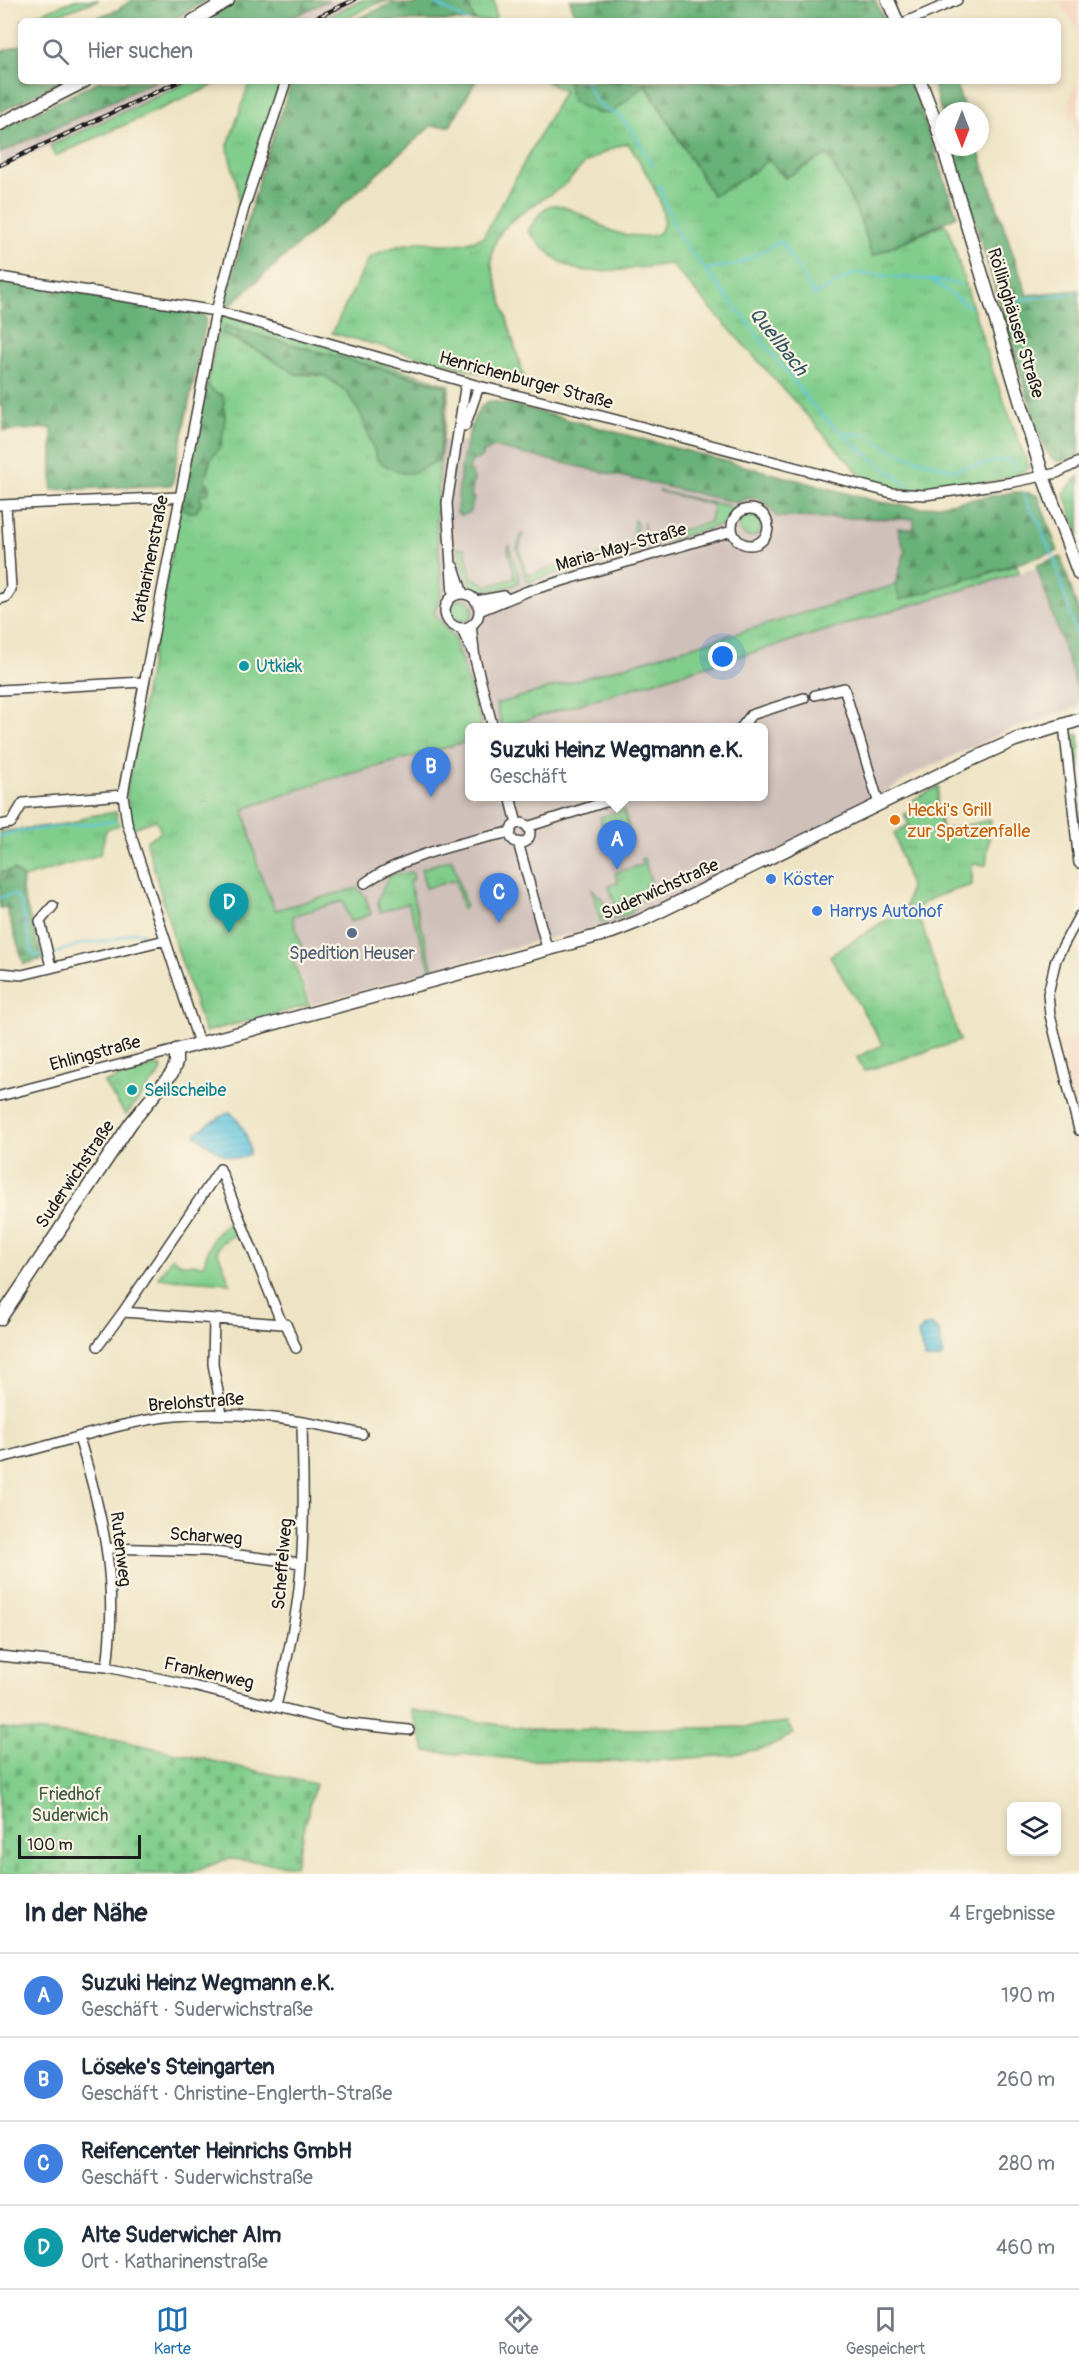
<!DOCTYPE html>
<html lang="de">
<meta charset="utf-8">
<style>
:root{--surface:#fff;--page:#f2f2f3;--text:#1f2937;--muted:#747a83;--line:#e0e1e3;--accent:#1f6fb2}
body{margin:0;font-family:Pangolin,sans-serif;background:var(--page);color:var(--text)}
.controls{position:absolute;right:18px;bottom:18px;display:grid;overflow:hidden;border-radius:9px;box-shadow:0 3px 9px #0003}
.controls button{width:54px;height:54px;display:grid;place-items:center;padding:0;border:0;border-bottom:2px solid var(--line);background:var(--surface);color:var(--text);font:30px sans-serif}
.compass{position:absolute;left:935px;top:102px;width:54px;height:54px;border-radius:50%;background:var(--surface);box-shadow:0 3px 9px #0003;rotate:180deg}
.scale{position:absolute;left:18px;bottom:15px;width:123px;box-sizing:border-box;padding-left:6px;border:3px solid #1c1c1c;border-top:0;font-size:16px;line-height:21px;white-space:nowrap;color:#1c1c1c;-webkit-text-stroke:4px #fcf5e5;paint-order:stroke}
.you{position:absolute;left:723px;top:657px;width:21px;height:21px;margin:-15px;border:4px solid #fff;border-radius:50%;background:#1a73e8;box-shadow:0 0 0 9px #1a73e833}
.badge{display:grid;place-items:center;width:39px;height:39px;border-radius:50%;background:var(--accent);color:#fff;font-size:20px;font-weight:700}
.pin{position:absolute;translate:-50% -50px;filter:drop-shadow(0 2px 3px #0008)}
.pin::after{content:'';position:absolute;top:32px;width:21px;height:18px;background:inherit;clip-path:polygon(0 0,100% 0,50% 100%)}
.popup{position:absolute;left:465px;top:723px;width:303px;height:78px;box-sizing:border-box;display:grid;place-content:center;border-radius:9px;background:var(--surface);filter:drop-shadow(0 2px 4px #0005);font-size:20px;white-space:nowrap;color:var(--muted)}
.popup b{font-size:22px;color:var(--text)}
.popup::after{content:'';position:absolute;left:50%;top:100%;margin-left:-12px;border:12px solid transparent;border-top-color:var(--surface)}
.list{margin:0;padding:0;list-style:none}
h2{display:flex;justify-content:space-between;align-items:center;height:78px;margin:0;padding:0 24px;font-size:26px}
h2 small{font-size:20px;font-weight:400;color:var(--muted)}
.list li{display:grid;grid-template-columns:39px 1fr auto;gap:18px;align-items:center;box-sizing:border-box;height:84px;padding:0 24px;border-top:2px solid var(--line)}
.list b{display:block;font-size:22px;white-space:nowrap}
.list p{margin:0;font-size:20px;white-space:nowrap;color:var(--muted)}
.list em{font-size:20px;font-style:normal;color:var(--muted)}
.icon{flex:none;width:33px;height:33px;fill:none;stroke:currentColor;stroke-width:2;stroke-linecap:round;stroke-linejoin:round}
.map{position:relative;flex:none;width:1079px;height:1874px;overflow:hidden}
.search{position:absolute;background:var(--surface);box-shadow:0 3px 9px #0003;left:18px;right:18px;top:18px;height:66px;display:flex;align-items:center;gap:15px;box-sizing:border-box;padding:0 21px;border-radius:9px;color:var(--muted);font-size:22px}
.sheet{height:414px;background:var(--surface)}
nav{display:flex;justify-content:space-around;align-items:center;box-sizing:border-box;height:84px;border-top:2px solid var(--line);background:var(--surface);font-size:16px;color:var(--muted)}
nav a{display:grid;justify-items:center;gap:3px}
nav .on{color:var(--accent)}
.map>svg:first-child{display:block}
.built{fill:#f2d4be}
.industrial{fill:#cfc0ba}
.grass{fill:url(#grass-tufts);stroke:#4e7554;stroke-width:1.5;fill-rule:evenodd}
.forest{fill:url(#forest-firs);stroke:#42664a;stroke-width:1.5}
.cemetery{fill:url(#cemetery-stones);stroke:#4e7554;stroke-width:1.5}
.park{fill:#81ce8c;stroke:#4e7554;stroke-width:1.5}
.water{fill:url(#water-rules);stroke:#3f717e;stroke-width:1.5}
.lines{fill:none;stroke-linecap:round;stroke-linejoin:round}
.stream{stroke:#62c6e0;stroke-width:2}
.minor-casing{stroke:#3c3a35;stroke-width:12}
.major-casing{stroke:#3c3a35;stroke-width:15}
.minor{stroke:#fff;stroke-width:9}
.major{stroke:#fff;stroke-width:12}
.rail-casing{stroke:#1c1c1c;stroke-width:4.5}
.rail{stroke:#fcf5e5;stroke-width:2;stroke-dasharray:7;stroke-linecap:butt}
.culture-dot{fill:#0f9aa8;stroke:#fcf5e5;stroke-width:2}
.food-dot{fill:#e8710a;stroke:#fcf5e5;stroke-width:2}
.shop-dot{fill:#3f7fe0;stroke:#fcf5e5;stroke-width:2}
.service-dot{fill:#5c6f8a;stroke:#fcf5e5;stroke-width:2}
.labels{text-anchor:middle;stroke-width:4.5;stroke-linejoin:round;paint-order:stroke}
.street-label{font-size:18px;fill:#1c1c1c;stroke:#fcf5e5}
.culture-label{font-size:18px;fill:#0d838f;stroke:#fcf5e5;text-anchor:start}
.food-label{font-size:18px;fill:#c56008;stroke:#fcf5e5;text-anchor:start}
.shop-label{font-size:18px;fill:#366cbe;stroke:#fcf5e5;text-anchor:start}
.service-label{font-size:18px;fill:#4e5e75;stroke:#fcf5e5}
.park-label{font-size:18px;fill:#3f5a43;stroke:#fcf5e5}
.water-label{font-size:20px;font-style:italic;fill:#345861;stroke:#fcf5e5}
</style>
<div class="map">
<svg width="1079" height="1874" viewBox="0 0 1079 1874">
<defs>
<pattern id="grass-tufts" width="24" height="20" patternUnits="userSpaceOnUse" patternTransform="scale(1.5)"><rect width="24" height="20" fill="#81ce8c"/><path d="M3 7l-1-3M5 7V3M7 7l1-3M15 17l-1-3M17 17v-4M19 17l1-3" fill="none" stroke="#6fb078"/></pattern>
<pattern id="forest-firs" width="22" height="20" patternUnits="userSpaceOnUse" patternTransform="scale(1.5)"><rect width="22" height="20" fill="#68b178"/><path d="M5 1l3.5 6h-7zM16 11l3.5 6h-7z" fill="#558f62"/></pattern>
<pattern id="cemetery-stones" width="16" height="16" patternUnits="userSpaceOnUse" patternTransform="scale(1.5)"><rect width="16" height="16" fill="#81ce8c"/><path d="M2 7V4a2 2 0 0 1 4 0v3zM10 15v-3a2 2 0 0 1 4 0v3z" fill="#6fb078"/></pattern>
<pattern id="water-rules" width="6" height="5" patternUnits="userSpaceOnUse" patternTransform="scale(1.5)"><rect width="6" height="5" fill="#62c6e0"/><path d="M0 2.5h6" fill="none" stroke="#54aac0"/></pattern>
</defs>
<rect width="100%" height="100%" fill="#fcf5e5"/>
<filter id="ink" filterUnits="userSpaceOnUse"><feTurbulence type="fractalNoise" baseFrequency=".0167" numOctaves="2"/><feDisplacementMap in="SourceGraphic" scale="12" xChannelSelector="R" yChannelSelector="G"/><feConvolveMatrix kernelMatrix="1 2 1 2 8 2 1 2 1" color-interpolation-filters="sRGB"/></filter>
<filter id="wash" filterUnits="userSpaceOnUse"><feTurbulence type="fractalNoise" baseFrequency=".008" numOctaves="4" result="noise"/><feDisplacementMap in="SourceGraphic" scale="24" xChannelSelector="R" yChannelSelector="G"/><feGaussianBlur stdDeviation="1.35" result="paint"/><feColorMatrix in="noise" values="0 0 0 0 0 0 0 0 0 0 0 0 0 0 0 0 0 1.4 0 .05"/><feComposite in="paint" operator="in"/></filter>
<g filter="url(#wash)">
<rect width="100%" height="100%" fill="#eee4c5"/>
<path class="built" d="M1059 0H1079V32Z
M1079 83V142L1068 105 1074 87Z
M1079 1038V1144L1059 1050 1054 1042Z"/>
<path class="industrial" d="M329 0H363L319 21H284Z
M155 81H190L0 169V153Z
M442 440 469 442 738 503 748 498 761 499 778 517 914 519V529L898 528 905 552 895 585 903 606 1037 568 1079 694V707L1009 730 916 773 823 830 742 869 627 921 594 930 540 940 312 1005 258 864 244 809 390 761 395 762 470 741V796H764V728L482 727 454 637 435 614 442 590 436 519Z"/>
<path class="grass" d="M75 0H99L39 21H21Z
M363 0H393L375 4 341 21H319Z
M466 0H494L496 21H475Z
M190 81H223L55 156 50 146Z
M250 81H283L243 209 237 207C242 185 229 167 228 145Z
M545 81H568L573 102 597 113H612L645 84 713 196 749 175 769 159 785 178 827 154C845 187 863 219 872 256L944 224 948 228 993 372 1029 468C1009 483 925 492 899 490 887 489 874 484 863 481L857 471 671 264C647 266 593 276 572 268 555 261 540 245 528 231 534 223 542 206 553 205 567 204 599 225 612 231 621 235 630 235 640 236 694 242 640 162 628 143 613 147 600 154 587 162 578 168 572 179 564 185 535 207 487 222 492 267L526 385 332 333 369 258C383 250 402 244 418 242 426 241 434 244 441 244 455 245 470 243 483 237L564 91Z
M222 314 450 385 440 461 436 519 442 591 434 614 454 638 482 727 470 728V741L324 781 244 809 258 867 275 910 357 888 365 896 371 914 350 922 343 901 292 916 302 948 290 951 309 1005 205 1032 173 936 146 841 161 832 156 820 133 828 126 793 182 498ZM225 326 447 386V407L439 460 430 464 378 461 362 417 348 392 325 376 296 374 259 351 223 334ZM207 384 214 392 223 395 225 418 221 447 213 453 200 495 181 501Z
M1079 477V535L1064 492Z
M659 491 728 506 734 511 724 524 642 548 644 522 645 541 710 522 713 505Z
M739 526a11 11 0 1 1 22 0a11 11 0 1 1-22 0Z
M634 520 637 524 636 550 582 565V560L633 545Z
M521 534H523L519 549 527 575 576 561V567L528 582 525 578 517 549Z
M509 546 519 576 518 584C470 597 470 594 458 548H465L471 577 488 586 515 578 508 550Z
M1017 565 1019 573 502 727 496 704 768 624 895 585 900 599Z
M451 610a11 11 0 1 1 22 0a11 11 0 1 1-22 0Z
M1069 735H1079V833Z
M939 786 937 802 942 830 991 820 986 865 972 864V885C951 892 924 896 911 915L919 921 923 928 960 1041 864 1071 857 1057 883 1045 830 956 906 907 910 887 894 833 909 825 904 814 917 808 913 800Z
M624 810 632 839 608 846 600 817Z
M116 812 119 825 106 830 100 855 23 878 14 870 0 873V832L73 823 89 816Z
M644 858 651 882 646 884V895L641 900 635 902V909L631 913 601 923 592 889 602 899 608 919 619 916 609 886 618 883 615 873 642 865 641 859Z
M452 859 466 906 463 909 455 880 426 888 421 869Z
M412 872 414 878 409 882 433 969 431 970 408 903 380 912C374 895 384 891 390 875Z
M156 1066 162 1067 161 1072 126 1115 104 1083 129 1073Z
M411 1710 486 1723 541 1730 699 1728 747 1727 787 1722 793 1734 769 1747 730 1755 637 1762 530 1760 426 1751Z"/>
<path class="forest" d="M132 0H207L171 21H87L117 10Z
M240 0H329L284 21H203Z
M421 0H466L475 21H352L393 3 414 5Z
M570 0H875L885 21H576Z
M21 45V81H61L0 112V52Z
M99 81H155L0 153V130Z
M292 81H476L450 126H431L229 306 224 305 263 166Z
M568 81H911L957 216 872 256C863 220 846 187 827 154L785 178 769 160 749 175 713 196 646 84 612 113H597L572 102Z
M932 81H955L965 111H944V120Z
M952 147H977L1027 295 1079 290V454C1057 470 1050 461 1041 440Z
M0 281 201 312 206 318 205 325 172 485 52 490V428L4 431 3 407 0 406Z
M225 326 447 387 439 460C408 475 411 480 378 461L362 417 347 392 325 376 311 373 296 374 259 351 222 334Z
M207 384 214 392 223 395 225 418 221 447C209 458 208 464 205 480L210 486 208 494 200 495 201 503 196 512H189L183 509 181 501Z
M490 401 513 405 880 502 921 508 1015 492 1030 493 1038 496 1058 551 900 600 895 585 905 552 898 528 914 529V519L777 517 761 499 748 498 738 503 493 447 484 452 481 458 472 461 468 472H472L474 480 471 497 474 498 470 512 462 516 457 513C458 489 465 408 490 401Z
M1061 557 1079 614V694L1036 565Z
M14 870 23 878 22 892 43 959 24 964 6 907 0 908V873Z"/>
<path class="cemetery" d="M0 1728 114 1739 315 1784 295 1866 232 1859 224 1860 188 1874H0Z"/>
<path class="park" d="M230 1221 235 1235 222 1242 217 1250 230 1283 158 1278 172 1257 182 1264 204 1265C207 1249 215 1230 230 1221Z"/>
<path class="water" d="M230 1112C240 1120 252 1142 249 1154 231 1167 210 1145 195 1135 200 1128 222 1116 230 1112Z
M931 1325 939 1332 943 1355 940 1359H925L918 1334 924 1327Z"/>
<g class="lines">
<path class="stream" d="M429 0 467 21
M585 81 596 102 607 111 617 114 631 128 653 166
M659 185 676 231 682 240 789 375C799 387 807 400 818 411 838 431 860 449 882 466 889 472 907 482 910 489
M706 269 736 265 781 241 814 295 855 273 932 280 971 308
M933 280 960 284
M1014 300 1079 293
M843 433 866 435 900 454 953 470 1009 459 1013 462 1016 470
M1023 494 1031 511 1040 523 1045 540 1054 558 1079 645
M0 836 19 831 115 821
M0 898 9 895H15L21 904 32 952 35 956 41 955
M56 953 80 944 115 939 134 932 143 934"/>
</g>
</g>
<g filter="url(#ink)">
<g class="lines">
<g class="minor-casing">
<path id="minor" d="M908 21 957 0
M0 277 216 311 479 386 605 417 892 493 925 495 1014 482 1057 473 1079 462
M465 426 479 386
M0 505 179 497
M732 527a18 18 0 1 1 36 0a18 18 0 1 1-36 0Z
M454 567 463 594
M445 611a17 17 0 1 1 34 0a17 17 0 1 1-34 0Z
M453 596 447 503 466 382
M0 599 6 597 11 589 6 505
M476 601 504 596
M479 611 528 591 732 531
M471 625 475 659 493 728
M461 628 472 651
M0 690 143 682
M815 695 844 688 879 804
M1064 725 1079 863
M741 728 751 715 804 698
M510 796 517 824
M510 833a10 10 0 1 1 20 0a10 10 0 1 1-20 0Z
M0 825 11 823 23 803 123 795
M527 827 624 796
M518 842 547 948
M365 883C402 856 466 841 511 832
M1079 916 1056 959 1048 994 1050 1015 1079 1130
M51 967 40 921 53 906
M0 973 22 975 165 940
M199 1043 127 823 123 795 125 783 216 311 244 208 286 81
M0 1096 176 1050
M220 1169 282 1324 123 1312Z
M214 1319 213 1364 222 1414
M282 1324H286L296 1348
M98 1346 123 1312
M79 1438C104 1519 118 1581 107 1667
M0 1458C57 1445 117 1422 175 1416 238 1410 300 1419 362 1434
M108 1548 207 1551 301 1563
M0 1656 107 1667 189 1685 341 1723 409 1730
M276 1706C286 1664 296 1622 300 1579 305 1527 303 1474 302 1422"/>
</g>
<g class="major-casing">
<path id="major" d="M888 0 897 21
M193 21 228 0
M920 81 936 123 1043 476 1079 574
M0 124 85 81
M0 1319 131 1123 172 1073 176 1063V1050L612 932 640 921 953 768 1015 740 1079 720"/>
</g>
<use href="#minor" class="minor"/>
<use href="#major" class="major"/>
<g class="rail-casing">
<path id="rail" d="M309 21 354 0
M0 165 180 81"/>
</g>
<use href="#rail" class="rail"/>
</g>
</g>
<g class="culture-dot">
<circle cx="244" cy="666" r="6"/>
<circle cx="132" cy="1090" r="6"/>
</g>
<circle class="food-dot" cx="895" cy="820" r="6"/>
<g class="shop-dot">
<circle cx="771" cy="879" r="6"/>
<circle cx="817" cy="911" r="6"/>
</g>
<circle class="service-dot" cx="352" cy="933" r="6"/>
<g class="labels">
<g class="street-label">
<text transform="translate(1016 323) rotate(73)" y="6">Röllinghäuser Straße</text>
<text transform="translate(526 380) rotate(15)" y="6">Henrichenburger Straße</text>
<text transform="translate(621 547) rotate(-16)" y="6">Maria-May-Straße</text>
<text transform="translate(150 559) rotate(-79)" y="6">Katharinenstraße</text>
<text transform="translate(660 889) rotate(-24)" y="6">Suderwichstraße</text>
<text transform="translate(95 1053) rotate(-15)" y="6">Ehlingstraße</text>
<text transform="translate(75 1174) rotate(-56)" y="6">Suderwichstraße</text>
<text transform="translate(196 1402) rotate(-4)" y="6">Brelohstraße</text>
<text transform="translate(206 1536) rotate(4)" y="6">Scharweg</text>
<text transform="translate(121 1549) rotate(83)" y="6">Rutenweg</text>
<text transform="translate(282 1564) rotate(-85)" y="6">Scheffelweg</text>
<text transform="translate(209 1673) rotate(13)" y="6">Frankenweg</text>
</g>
<g class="culture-label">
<text x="256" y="672">Utkiek</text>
<text x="144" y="1096">Seilscheibe</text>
</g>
<g class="food-label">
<text x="907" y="816">Hecki's Grill<tspan x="907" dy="21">zur Spatzenfalle</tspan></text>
</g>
<g class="shop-label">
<text x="783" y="885">Köster</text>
<text x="829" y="917">Harrys Autohof</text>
</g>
<g class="service-label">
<text x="352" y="959">Spedition Heuser</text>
</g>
<g class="park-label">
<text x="70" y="1800">Friedhof<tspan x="70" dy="21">Suderwich</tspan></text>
</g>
<g class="water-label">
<text transform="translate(779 341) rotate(52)" y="7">Quellbach</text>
</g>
</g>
</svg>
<div class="controls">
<button><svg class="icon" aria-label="layers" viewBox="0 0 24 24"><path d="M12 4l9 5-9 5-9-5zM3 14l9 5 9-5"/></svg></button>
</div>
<svg class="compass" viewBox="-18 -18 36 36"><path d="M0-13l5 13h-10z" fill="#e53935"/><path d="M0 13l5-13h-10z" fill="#747a83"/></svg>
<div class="scale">100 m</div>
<div class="you"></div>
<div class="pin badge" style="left:617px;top:870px;background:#3f7fe0">A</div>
<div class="popup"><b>Suzuki Heinz Wegmann e.K.</b>Geschäft</div>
<div class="pin badge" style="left:431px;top:797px;background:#3f7fe0">B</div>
<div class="pin badge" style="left:499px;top:923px;background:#3f7fe0">C</div>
<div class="pin badge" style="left:229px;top:933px;background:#0f9aa8">D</div>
<div class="search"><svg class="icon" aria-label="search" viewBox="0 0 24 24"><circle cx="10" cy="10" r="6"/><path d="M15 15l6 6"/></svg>Hier suchen</div>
</div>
<section class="sheet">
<h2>In der Nähe<small>4 Ergebnisse</small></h2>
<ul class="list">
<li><span class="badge" style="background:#3f7fe0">A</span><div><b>Suzuki Heinz Wegmann e.K.</b><p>Geschäft · Suderwichstraße</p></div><em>190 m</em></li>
<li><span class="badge" style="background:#3f7fe0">B</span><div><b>Löseke's Steingarten</b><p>Geschäft · Christine-Englerth-Straße</p></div><em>260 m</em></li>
<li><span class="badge" style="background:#3f7fe0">C</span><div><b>Reifencenter Heinrichs GmbH</b><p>Geschäft · Suderwichstraße</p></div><em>280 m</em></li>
<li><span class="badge" style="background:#0f9aa8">D</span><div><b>Alte Suderwicher Alm</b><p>Ort · Katharinenstraße</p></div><em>460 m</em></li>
</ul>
</section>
<nav>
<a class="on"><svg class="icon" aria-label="map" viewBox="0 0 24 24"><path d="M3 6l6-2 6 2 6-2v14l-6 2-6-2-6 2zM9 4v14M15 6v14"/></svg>Karte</a>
<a><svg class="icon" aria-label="directions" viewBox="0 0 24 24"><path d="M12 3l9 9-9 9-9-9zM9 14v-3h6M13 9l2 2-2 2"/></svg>Route</a>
<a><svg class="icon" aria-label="saved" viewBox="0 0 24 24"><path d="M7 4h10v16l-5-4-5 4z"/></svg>Gespeichert</a>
</nav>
